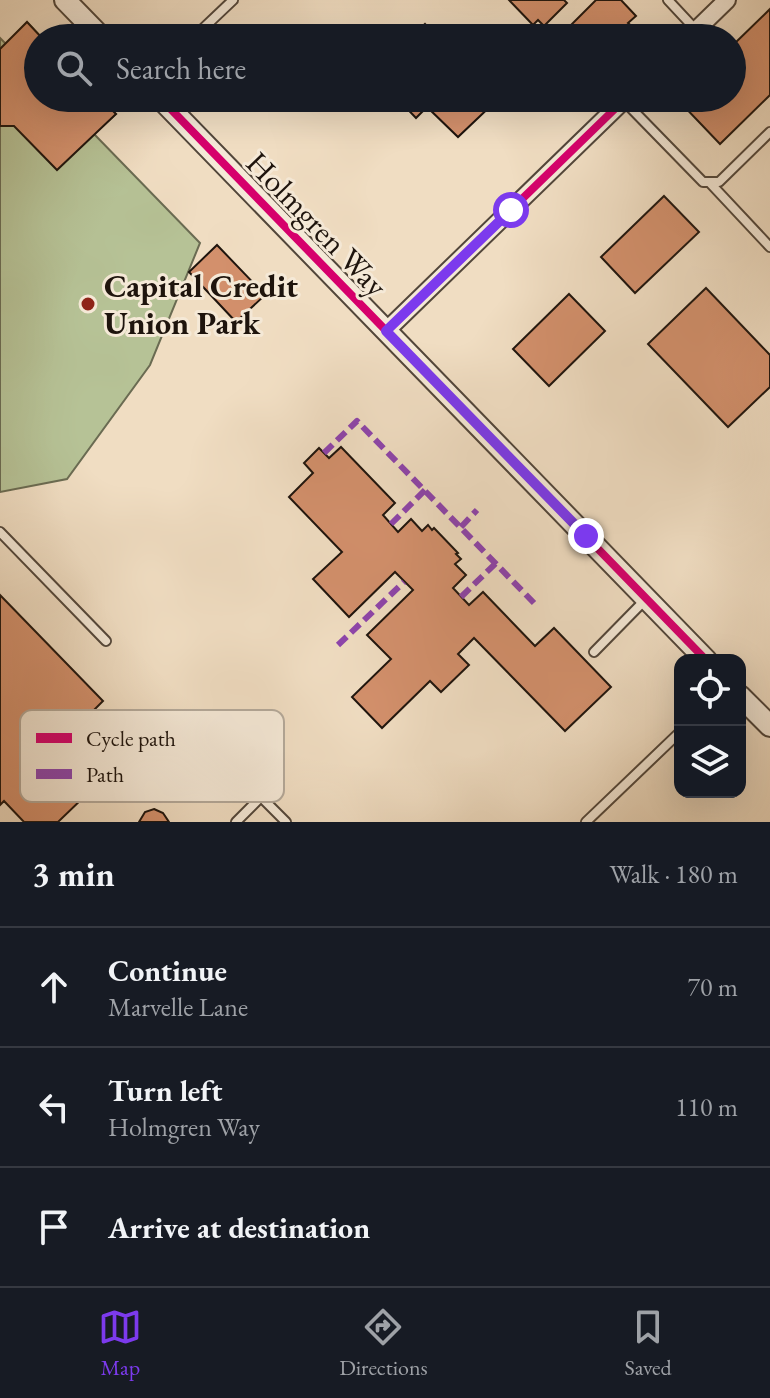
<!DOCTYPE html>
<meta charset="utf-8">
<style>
:root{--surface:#171b24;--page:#20242c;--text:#f1f3f6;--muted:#9ea1a6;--line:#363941;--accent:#7c3aed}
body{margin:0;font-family:"EB Garamond",serif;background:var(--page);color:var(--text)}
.controls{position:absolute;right:24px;bottom:24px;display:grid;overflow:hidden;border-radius:16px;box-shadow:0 8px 32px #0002}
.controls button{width:72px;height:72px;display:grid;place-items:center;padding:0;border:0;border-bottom:2px solid var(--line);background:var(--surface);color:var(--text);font:40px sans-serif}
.stop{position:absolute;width:24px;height:24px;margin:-18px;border:6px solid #7c3aed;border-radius:50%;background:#fff}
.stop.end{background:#7c3aed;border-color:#fff;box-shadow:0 2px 8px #0008}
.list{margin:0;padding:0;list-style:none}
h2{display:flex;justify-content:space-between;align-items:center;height:104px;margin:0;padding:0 32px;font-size:34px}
h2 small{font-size:26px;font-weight:400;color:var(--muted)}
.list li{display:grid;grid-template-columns:52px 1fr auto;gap:24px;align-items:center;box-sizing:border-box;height:120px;padding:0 32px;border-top:2px solid var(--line)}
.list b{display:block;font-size:30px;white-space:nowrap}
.list p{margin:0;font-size:26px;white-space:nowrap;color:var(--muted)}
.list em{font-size:26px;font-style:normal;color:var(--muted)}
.icon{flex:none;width:44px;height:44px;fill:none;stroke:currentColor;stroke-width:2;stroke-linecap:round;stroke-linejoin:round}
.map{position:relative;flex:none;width:770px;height:822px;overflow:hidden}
.search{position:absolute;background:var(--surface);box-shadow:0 8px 32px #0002;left:24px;right:24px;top:24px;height:88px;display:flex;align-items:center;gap:20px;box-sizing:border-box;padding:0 28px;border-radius:44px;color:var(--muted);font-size:30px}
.sheet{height:464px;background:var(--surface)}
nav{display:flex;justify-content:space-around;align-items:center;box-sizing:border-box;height:112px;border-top:2px solid var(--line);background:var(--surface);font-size:22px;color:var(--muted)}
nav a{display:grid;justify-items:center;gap:4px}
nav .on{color:var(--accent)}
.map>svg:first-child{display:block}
.green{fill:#b6c296;stroke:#6a6b52;stroke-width:2}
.building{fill:#d3906c;stroke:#1e140d;stroke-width:2}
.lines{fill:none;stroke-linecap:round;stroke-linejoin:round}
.service-casing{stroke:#52463a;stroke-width:12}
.minor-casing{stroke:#52463a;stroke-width:20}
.tertiary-casing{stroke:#52463a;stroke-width:24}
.service{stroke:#f5e9d7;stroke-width:8}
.minor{stroke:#f5e9d7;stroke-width:16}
.tertiary{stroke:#f5e9d7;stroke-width:20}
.quiet{stroke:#8e44ad;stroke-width:6;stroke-dasharray:12 6;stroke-linecap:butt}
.cycleway-casing{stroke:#f5e9d7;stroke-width:13}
.cycleway{stroke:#d6006c;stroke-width:8}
.route{stroke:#7c3aed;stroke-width:10}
.poi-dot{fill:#8f2418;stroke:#f5e9d7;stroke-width:3}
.labels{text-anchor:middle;stroke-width:6;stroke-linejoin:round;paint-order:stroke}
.street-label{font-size:32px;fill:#1e140d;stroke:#f5e9d7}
.poi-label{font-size:32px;font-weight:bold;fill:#1e140d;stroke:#f5e9d7;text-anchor:start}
.key{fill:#f5e9d7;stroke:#b4a99a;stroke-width:2}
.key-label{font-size:22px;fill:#1e140d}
</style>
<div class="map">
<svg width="770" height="822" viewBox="0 0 770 822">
<rect width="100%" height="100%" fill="#f0ddc2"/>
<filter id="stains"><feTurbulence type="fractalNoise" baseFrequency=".0025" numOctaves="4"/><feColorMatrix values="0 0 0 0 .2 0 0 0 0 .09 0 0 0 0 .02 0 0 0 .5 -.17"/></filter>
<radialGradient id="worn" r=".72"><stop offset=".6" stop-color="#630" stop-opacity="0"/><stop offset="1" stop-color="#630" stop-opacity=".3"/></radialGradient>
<path class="green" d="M27 22 42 38H38V98H100L116 114 94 134 200 243 150 365 67 479 0 492V38L6 44Z"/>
<path class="building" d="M509 0H564L567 3 544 26 538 20 533 25Z
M596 0H621L636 16 628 23 634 28 624 38H558Z
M770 9V95L720 144 677 99 732 98V46Z
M27 22 42 38H38V98H100L116 114 57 170 14 126H0V49Z
M425 24 439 38H410Z
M397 98H495L497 100 458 137 427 107 416 118Z
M664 196 699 232 635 293 601 257Z
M217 245 265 295 236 322 189 272Z
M706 288 770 355V387L728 427 648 344Z
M569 294 605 331 549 386 513 349Z
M341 447 395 503 383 515 398 532 411 519 422 531 428 525 432 530 434 528 458 553 456 554 461 559 455 564 466 575 453 588 469 605 483 592 535 646 554 628 611 687 565 731 474 638 458 654 469 665 441 692 430 681 382 728 352 697 391 659 367 635 413 590 395 572 349 617 313 579 342 552 289 497 313 473 304 463 319 448 329 458Z
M0 595 103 701 47 757 85 796 58 822H24L4 801 0 805Z
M154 809 163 813 169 822H139L145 812Z"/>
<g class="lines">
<g class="service-casing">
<path id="service" d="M668 0 696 30
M193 38 233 0
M624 101 703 182H719L770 132
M711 184 770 247
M0 532 106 641
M594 652 646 599
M236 822 261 797 286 822
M586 822 680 732"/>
</g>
<g class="minor-casing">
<path id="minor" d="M688 38 727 0
M386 331 626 98"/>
</g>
<g class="tertiary-casing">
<path id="tertiary" d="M65 0 102 38
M160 98 706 660
M740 696 770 726"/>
</g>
<use href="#service" class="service"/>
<use href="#minor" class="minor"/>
<use href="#tertiary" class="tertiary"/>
<path class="quiet" d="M324 453 357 421 534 603
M391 524 425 490
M461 527 477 510
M461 597 496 563
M338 645 404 582"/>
<g class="cycleway-casing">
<path id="cycleway" d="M160 98 706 660
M386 331 626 98"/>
</g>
<use href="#cycleway" class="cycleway"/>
</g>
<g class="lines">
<path class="route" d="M511 210 386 331 586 536"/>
</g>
<circle class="poi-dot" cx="88" cy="304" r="8"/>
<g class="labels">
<g class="street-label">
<text transform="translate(317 224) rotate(46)" y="11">Holmgren Way</text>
</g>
<g class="poi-label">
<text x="104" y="297">Capital Credit<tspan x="104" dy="37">Union Park</tspan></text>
</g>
</g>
<rect x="20" y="710" width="264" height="92" rx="12" class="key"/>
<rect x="36" y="733" width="36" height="10" fill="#d6006c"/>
<rect x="36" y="769" width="36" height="10" fill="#8e44ad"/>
<g class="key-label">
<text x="86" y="746">Cycle path</text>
<text x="86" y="782">Path</text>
</g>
<rect width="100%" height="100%" filter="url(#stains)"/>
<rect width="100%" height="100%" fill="url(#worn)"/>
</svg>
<div class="controls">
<button><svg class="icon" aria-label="locate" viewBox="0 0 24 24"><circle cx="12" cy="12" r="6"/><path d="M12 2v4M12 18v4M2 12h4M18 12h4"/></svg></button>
<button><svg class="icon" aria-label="layers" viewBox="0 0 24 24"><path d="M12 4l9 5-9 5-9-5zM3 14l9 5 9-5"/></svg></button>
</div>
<div class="stop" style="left:511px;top:210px"></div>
<div class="stop end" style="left:586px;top:536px"></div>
<div class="search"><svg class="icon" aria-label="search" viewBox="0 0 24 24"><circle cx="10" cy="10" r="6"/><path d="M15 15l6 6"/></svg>Search here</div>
</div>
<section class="sheet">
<h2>3 min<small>Walk · 180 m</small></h2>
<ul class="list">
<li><svg class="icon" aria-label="ahead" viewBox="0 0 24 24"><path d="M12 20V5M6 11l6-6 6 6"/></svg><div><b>Continue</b><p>Marvelle Lane</p></div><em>70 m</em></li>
<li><svg class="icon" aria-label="left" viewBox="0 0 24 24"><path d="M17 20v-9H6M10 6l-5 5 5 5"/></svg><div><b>Turn left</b><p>Holmgren Way</p></div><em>110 m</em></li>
<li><svg class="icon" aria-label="arrive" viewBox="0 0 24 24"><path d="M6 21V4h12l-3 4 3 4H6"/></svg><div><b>Arrive at destination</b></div></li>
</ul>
</section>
<nav>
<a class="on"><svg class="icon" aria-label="map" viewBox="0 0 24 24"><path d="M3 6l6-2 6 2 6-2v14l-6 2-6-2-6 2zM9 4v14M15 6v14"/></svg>Map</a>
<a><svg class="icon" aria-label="directions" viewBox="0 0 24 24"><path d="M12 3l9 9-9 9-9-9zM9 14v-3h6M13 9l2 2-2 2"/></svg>Directions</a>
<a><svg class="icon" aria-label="saved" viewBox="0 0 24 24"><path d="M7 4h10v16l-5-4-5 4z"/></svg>Saved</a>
</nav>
